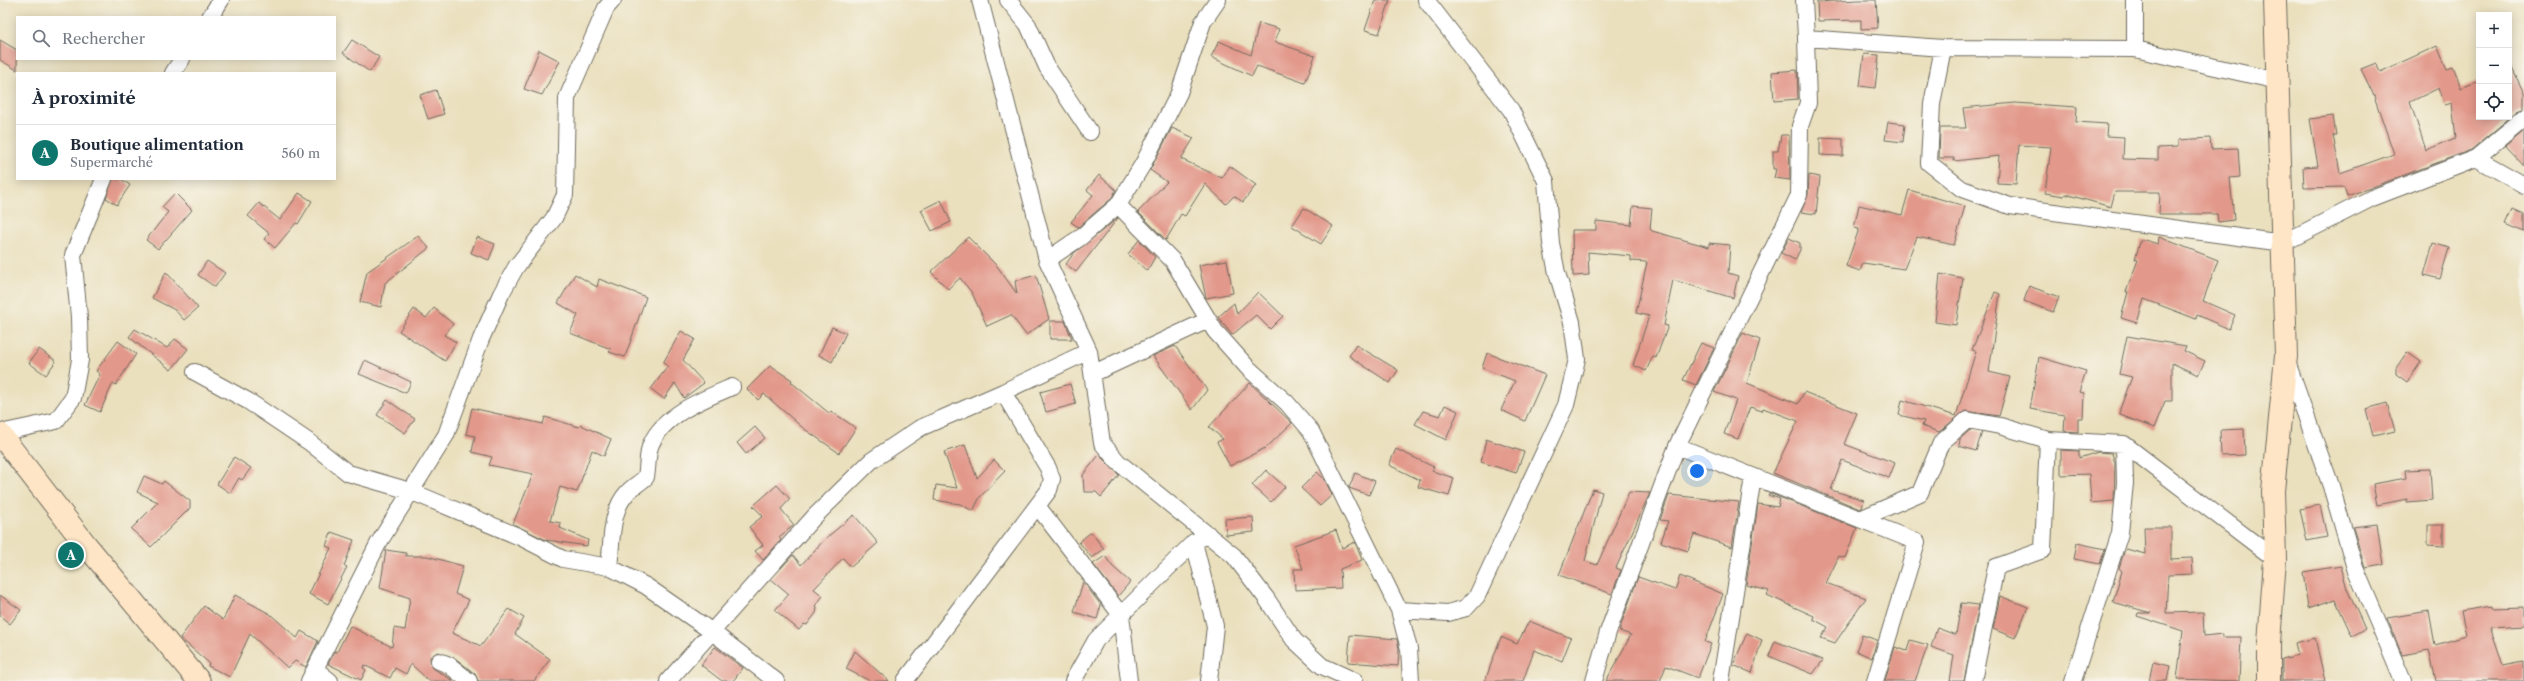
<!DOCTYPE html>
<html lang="fr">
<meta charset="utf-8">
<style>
:root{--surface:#fff;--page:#f6f6f7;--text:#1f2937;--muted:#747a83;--line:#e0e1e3;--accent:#0f766e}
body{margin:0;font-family:"Libre Caslon Text",serif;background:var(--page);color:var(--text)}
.controls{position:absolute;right:12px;top:12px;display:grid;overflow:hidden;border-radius:0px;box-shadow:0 2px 10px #0003}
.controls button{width:36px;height:36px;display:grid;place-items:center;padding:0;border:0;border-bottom:1px solid var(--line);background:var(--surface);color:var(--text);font:20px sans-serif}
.you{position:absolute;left:1697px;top:471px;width:14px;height:14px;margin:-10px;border:3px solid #fff;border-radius:50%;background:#1a73e8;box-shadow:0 0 0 6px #1a73e833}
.badge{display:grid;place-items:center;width:26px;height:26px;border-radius:50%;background:var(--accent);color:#fff;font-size:13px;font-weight:700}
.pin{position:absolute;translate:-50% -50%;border:2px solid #fff;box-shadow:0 1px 4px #0006}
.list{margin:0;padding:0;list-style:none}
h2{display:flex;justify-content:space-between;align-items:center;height:52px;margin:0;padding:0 16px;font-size:17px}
h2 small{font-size:13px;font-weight:400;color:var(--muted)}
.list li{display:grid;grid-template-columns:26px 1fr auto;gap:12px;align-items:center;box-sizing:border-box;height:56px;padding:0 16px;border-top:1px solid var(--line)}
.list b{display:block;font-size:15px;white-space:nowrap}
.list p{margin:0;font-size:13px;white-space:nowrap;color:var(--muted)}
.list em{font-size:13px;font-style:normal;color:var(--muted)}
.icon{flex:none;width:22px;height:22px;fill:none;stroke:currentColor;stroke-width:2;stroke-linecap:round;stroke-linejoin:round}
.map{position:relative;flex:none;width:2524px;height:681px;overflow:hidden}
.search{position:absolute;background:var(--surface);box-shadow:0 2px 10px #0003;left:16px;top:16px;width:320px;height:44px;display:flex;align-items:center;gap:10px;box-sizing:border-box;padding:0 14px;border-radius:0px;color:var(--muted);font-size:15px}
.panel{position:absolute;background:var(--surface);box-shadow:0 2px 10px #0003;left:16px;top:72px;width:320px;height:108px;border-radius:0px}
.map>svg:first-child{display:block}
.building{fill:#e2988a;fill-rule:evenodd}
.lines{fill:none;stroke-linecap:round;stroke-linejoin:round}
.street-casing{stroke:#6e6a5e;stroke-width:18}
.secondary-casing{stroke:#6e6a5e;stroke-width:24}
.street{stroke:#fff;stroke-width:16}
.secondary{stroke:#fee5c5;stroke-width:22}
</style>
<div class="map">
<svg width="2524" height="681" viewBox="0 0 2524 681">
<rect width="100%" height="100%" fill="#f7f3e8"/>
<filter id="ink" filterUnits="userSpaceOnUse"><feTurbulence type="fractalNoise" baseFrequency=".025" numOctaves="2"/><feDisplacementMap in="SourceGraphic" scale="8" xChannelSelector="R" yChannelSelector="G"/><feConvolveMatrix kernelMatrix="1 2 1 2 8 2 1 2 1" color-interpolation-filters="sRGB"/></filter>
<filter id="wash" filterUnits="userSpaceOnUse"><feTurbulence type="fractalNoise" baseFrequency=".012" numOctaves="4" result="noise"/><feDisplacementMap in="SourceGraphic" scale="16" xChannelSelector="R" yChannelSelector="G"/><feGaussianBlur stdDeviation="0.9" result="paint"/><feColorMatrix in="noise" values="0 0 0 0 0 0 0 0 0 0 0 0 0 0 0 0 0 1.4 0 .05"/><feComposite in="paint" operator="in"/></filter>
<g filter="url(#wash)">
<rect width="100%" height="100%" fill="#eae0be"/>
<g id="blocks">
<path class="building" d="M1375 0H1390L1379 34 1365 30Z
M1859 0H1876L1878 28 1861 29V20L1818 21 1817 2Z
M1259 23 1279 29 1275 42 1315 56 1305 83 1257 66 1252 76 1211 57 1219 41 1251 55Z
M0 40 17 50V70L0 60Z
M352 40 379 57 370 72 343 53Z
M2437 46 2447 69 2453 67 2461 88 2479 81V117H2509V62L2524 93V109L2518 111 2471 150 2370 188 2347 196 2344 187 2304 188 2303 167 2318 166 2310 119 2333 116 2336 135H2333L2340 173 2394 154 2374 96 2361 69 2376 63 2380 72ZM2439 88 2445 105 2452 103 2456 138 2426 150 2410 102Z
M539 50 560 61 542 95 524 89Z
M1864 54 1879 55 1875 88 1860 86Z
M1797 70 1798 99 1774 101 1772 72Z
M436 90 444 114 428 119 420 95Z
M2015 103 2077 107 2076 122 2107 124 2106 136 2124 137 2123 159 2158 160V148L2178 147V140L2210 138 2211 149 2238 148 2240 177 2230 178 2234 220 2218 222 2217 214H2159L2160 192H2115L2111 207 2065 194 2064 196 2045 193 2051 147 2019 145 2016 184 1997 183 1999 156 1954 161V158H1939L1940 128H1966L1963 108Z
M1888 122 1905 124 1903 142 1885 140Z
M1172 128 1194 138 1181 159 1222 178 1230 166 1256 185 1243 202 1234 196 1226 204 1205 184 1185 216 1181 214 1166 240 1138 212 1167 182 1150 170Z
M2524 130V166L2505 146Z
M1781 135H1789L1790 180 1774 178 1776 169H1773V151H1778Z
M1820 138 1843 139V156L1820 155Z
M1099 175 1116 190 1111 199 1078 227 1071 222 1093 195 1087 190Z
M1809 175 1820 177 1816 214 1801 212 1808 195Z
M113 179H121L130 185 117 205 106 198Z
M1909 190 1965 206 1954 245 1917 237 1904 269 1863 263 1860 271 1846 266 1859 229 1854 228 1859 205 1902 215Z
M175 193 192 210 158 249 146 240 168 212 162 207Z
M299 193 312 201 298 224 296 223 275 248 264 239 269 233 248 216 259 203 280 220Z
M941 200 951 222 932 231 921 210Z
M1633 206 1652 208 1650 229 1652 231 1709 247V243L1730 245 1728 273 1738 276 1733 298 1673 280 1664 325 1668 326 1656 358 1653 356 1646 371 1633 365 1649 316 1636 313 1647 262 1631 261V256L1588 252 1589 275 1573 276 1572 230H1596V221L1631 225Z
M1304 208 1333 226 1321 244 1292 226Z
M2513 209 2524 214V232L2506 224Z
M1118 218 1076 272 1066 264 1074 253Z
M418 236 429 248 385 283 381 307 360 302 367 272Z
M477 237 495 244 489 260 471 253Z
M968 237 997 266 1017 294 1015 281 1036 275 1049 319 1026 335 1011 315 987 326 972 293 960 278 948 289 931 272Z
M2159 237 2218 260 2203 301 2235 315 2229 329 2197 315 2196 319 2144 299 2137 323 2121 318 2128 292H2126L2138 260 2135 259 2141 239 2158 244Z
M1789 238 1800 243V250L1795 260 1781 253Z
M1139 240 1155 257 1147 271 1128 254Z
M2433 243 2449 248 2440 279 2424 275Z
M1227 260 1233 293 1206 298 1199 265Z
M207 261 225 273 215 287 198 275Z
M166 272 198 308 184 320 175 310 152 298Z
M575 274 597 287 599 279 646 297 625 357 609 352 611 349 570 333 578 315 558 303Z
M1940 274 1963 278 1956 325 1935 322Z
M2029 286 2059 297 2053 312 2024 301Z
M1258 292 1283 316 1270 329 1256 315 1232 335 1218 317 1234 303 1237 314Z
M1995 292 2000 294 1989 372 2010 377 1999 416 1965 411 1939 432 1922 426 1924 421 1899 415 1902 400 1956 416 1976 351 1972 350Z
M434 308 453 324 444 335 456 342 445 361 399 331 414 309 426 318Z
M1050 321H1065L1072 339H1050Z
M832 327 846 333 832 362 819 355Z
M135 329 167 348 175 339 188 349 171 370 129 337Z
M681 331 695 339 683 360 704 383 684 398 675 383 664 399 651 389 668 366 663 363Z
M1743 333 1760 340 1747 383 1798 404 1804 392 1857 413 1844 444 1895 463 1889 478 1842 460 1831 490 1864 500 1862 508 1860 509 1773 473 1798 421 1763 408 1762 411 1750 407 1738 439 1724 434 1736 400 1714 392Z
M2127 336 2186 346 2184 351 2205 361 2198 375 2172 363V401H2165L2154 428 2120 415V409L2132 377 2119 374Z
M118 341 136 354 116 385 113 383 100 412 85 405 100 374 96 371Z
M1701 343 1714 348 1696 385 1683 380Z
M1356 345 1398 370 1390 383 1349 356Z
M1175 346 1207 390 1192 410 1153 356Z
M39 349 56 361 46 375 29 363Z
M2407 352 2421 362 2407 382 2396 374V368Z
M1487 353 1545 375 1525 421 1501 410 1515 381 1482 368Z
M2039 357 2086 371 2079 392 2084 393 2083 418H2078V432L2064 431 2065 415 2030 409Z
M365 360 411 382 406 393 359 374Z
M770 366 792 380 791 382 829 413 831 411 856 428 839 453 803 428 764 394 758 400 747 389Z
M1250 383 1292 423 1267 447 1230 466 1217 442 1223 439 1209 427Z
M1070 384 1076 404 1046 412 1040 392Z
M387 400 415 419 405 433 377 415Z
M2387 403 2395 431 2373 436 2366 409Z
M1445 405 1458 411 1446 440 1415 424 1423 411 1440 416Z
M472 408 543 424 545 417 579 427 581 425 611 439 604 456 592 450 577 492 560 487 550 521 561 523 560 528 588 540 587 546 546 540 513 524 533 474 489 465 492 457 472 452 475 436 466 434Z
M755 427 765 438 746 454 737 443Z
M2244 429 2245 455 2221 456 2220 430Z
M1970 430 1982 432 1976 451 1959 446 1960 439Z
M1486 439 1524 452 1516 473 1481 462Z
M965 445 977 478 994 460 1005 471 980 497 973 511 960 504 934 500 936 485 957 488 944 452Z
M1396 449 1434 467 1432 471 1454 478 1449 496 1418 487 1420 480 1389 465Z
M2061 450 2079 451V458L2098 452 2112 453 2115 463 2114 501 2091 503 2089 474 2061 475Z
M1099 455 1119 475 1101 497 1096 492H1084L1083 475Z
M234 457 251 468 242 480 239 478 230 493 217 484Z
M2430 469 2432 500 2407 502V499L2377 505 2373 484 2406 478 2405 470Z
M1266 470 1285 487 1271 502 1252 485Z
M1317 472 1325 480 1332 495 1320 506 1301 488Z
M1355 473 1375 481 1369 495 1349 488Z
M144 476 162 484 164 481 190 501V508L151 547 131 529 158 502 137 492Z
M777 485 790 499 781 509 794 525 779 537 781 540 763 560 755 551 763 545 749 527 763 516 753 506Z
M1593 489 1602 492 1585 561 1597 565 1629 492 1650 493 1616 568 1621 570 1612 594 1559 575Z
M1769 493 1857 528 1845 558 1839 556 1826 583 1866 598 1835 643 1821 638 1828 627 1813 619 1814 616 1767 595 1769 591 1746 585 1758 504 1778 507 1780 499 1768 495Z
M1669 495 1739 502 1732 547 1694 534 1688 551 1661 542 1668 521 1660 520Z
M2320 505 2327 537 2307 541 2300 509Z
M854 515 878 543 851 567 843 558 814 589 823 596 815 606 817 608 816 613 807 625 804 624 799 630 775 610 789 594 771 579 793 555 801 565 826 538Z
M1253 517 1254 532 1226 535 1225 519Z
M2377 524 2383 565 2365 568 2353 527Z
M2428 525H2443V546L2428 545Z
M2144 527H2171V559L2192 558 2193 574 2168 575 2166 613 2203 612 2204 636 2222 634V637H2241L2239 681 2177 679 2183 631 2137 616 2138 613H2151L2113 602 2122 571 2119 568 2124 552 2126 549 2145 554Z
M1336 530 1342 548 1355 542 1362 560 1340 569 1341 588 1295 590 1294 569H1303L1294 545Z
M331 532 354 540 344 566 347 567 328 604 309 594 331 548 326 546Z
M1091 532 1104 549 1092 558 1079 542Z
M2077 543 2105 549 2100 564 2074 559Z
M386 550 406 553V556H427L463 566 455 594 469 600 452 633 481 646 509 609 524 618 515 634 550 659 534 681H478L475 674 455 658 438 652 430 657 431 667 454 681H429L411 664 406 674 395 668 390 678 364 665 363 668 366 670 361 680 328 664 335 651 337 652 350 626 392 647 394 628 405 630 410 598 380 588Z
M1105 556 1112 566 1130 582 1118 596 1093 564Z
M2341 566 2347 589 2365 629 2352 636 2335 599 2308 608 2303 572Z
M1680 576 1723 594 1705 642 1711 644 1698 678 1666 666 1660 681H1606L1631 635 1619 631 1638 577 1675 590Z
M1083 582 1101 605 1097 619 1074 612Z
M0 595 21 610 10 624 0 616Z
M235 595 270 614 297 638 301 631 318 641 306 667 295 661 288 668 250 634 230 677 208 666 209 663 180 638 204 606 223 620Z
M2000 596 2028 607 2015 638 1993 629Z
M1961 603 1979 605 1964 681H1950L1954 655 1931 647 1937 628 1956 635Z
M2492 606V608L2524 607V626L2490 628 2503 665 2524 661V681H2436L2429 650 2402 655 2387 618 2429 611 2435 645 2466 636 2461 611Z
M1529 621 1571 638 1562 661 1534 650 1523 681H1485L1501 637 1517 644Z
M1747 633 1762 640 1752 673 1733 665Z
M1350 635 1397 639 1399 649 1398 666 1348 662Z
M1862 635 1877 640 1872 658 1856 651Z
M2315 638 2325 681H2282V659L2298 655 2295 643Z
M1910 640 1928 645 1915 681H1885L1895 647 1907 651Z
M1775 641 1823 660 1813 674 1769 656Z
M715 647 743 668 733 681H722L701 665Z
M855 651 889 681H870L846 669Z
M2153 662 2170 666 2167 681H2149Z"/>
</g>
</g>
<g filter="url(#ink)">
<use href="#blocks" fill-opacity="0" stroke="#6e6a5e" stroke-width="1"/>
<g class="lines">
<g class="street-casing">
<path id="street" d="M1008 0 1028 25 1047 67 1090 132
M1804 0 1806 38 1943 48 2135 49 2278 81
M210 17 221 0
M1943 48 1932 104 1929 163 1962 189 2010 206 2283 243 2372 198 2476 158 2524 118
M2135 49V0
M173 73 182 59
M2476 158 2524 185
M1118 205 1173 261 1215 331 1248 368 1287 403 1311 431 1399 610 1409 649 1411 681
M1047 260 1081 237 1118 205 1143 164 1179 93 1203 22 1218 0
M1089 351 1102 443 1118 462 1234 556 1266 598 1294 640 1322 666 1355 681
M2287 362 2331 486 2355 568 2403 681
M195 372 248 401 309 442 348 473 410 491 520 537 563 559 609 567 646 586 711 631 776 681
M1094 373 1208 320
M0 433 56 421 73 398 80 360 79 317 73 255 104 179
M1677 446 1917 542 1875 681
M1038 507 1121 615 1096 640 1073 681
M1860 519 1920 493 1941 443 1967 420 2000 426 2048 440 2124 444 2275 559
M1194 542 1215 626 1209 681
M609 567C612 544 610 511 627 493 632 487 640 483 646 477 648 467 647 453 651 444 664 414 704 399 732 387
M1399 610 1448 613 1466 608 1477 596 1566 405 1577 359 1572 322 1557 273 1551 243 1546 181 1511 110 1426 0
M439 661 449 665 469 681
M315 669 330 681
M309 681 378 544 446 435 481 339 501 294 516 267 554 218 565 195 567 98 606 8 613 0
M668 681 814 517 871 461 920 428 1003 392 1089 351 1047 260 980 0
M905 681 1049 490 1052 479 1048 468 1003 392
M1129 681 1121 615 1194 542 1208 534
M1594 681 1608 632 1677 446 1799 195 1800 126 1808 103 1806 38
M1721 681 1753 477
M1973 681 1996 567 2043 550 2048 440
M2073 681 2120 533 2125 483 2124 444"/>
</g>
<g class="secondary-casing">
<path id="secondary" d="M0 434 86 545 199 681
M2269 681V643L2275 559 2273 491 2286 356 2275 0"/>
</g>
<use href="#street" class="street"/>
<use href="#secondary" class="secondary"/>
</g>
</g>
</svg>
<div class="controls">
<button>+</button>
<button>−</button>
<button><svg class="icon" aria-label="locate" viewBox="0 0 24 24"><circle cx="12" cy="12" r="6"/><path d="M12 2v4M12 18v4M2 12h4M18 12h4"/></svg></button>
</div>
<div class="you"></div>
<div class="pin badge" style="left:71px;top:555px">A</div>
<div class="search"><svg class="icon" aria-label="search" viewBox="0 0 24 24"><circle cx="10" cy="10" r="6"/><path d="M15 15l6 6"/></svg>Rechercher</div>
<section class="panel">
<h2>À proximité<small></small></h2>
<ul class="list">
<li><span class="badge">A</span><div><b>Boutique alimentation</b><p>Supermarché</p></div><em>560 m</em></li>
</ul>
</section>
</div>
